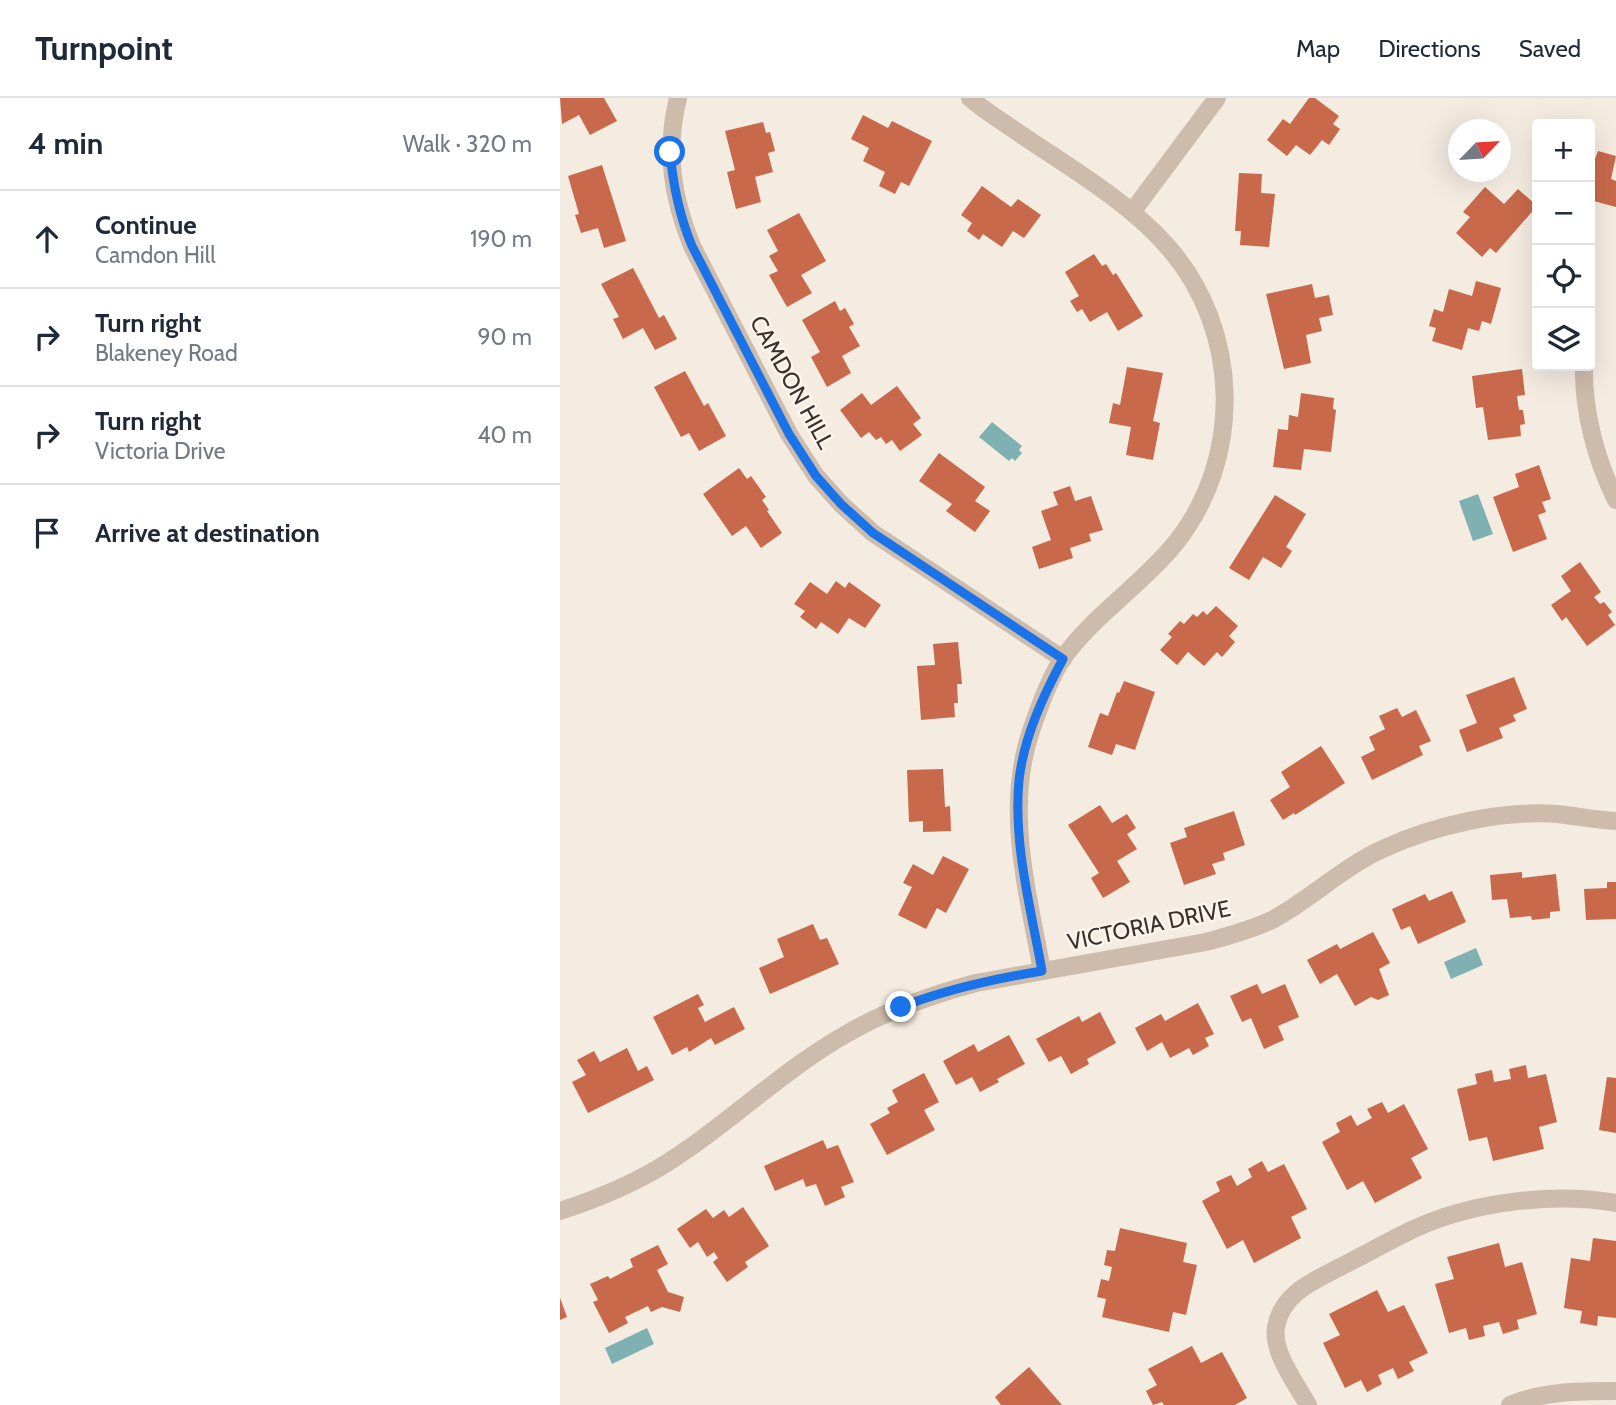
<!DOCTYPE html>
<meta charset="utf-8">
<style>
:root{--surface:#fff;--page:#f6f6f7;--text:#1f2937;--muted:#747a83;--line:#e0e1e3}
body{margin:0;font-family:Cabin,sans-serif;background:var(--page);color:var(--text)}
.controls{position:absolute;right:21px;top:21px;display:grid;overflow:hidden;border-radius:7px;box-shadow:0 7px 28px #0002}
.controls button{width:63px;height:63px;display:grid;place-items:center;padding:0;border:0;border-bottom:2px solid var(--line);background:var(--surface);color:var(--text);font:35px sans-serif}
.compass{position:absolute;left:888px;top:21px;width:63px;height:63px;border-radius:50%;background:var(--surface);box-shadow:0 7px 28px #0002;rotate:65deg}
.stop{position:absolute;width:21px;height:21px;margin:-16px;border:5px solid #1a73e8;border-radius:50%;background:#fff}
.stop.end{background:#1a73e8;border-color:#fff;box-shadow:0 2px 7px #0008}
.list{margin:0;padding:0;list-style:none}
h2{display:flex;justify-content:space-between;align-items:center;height:91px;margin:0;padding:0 28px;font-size:30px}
h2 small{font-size:23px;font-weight:400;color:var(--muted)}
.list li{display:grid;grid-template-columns:46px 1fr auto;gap:21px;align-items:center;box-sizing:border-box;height:98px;padding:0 28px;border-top:2px solid var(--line)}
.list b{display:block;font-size:26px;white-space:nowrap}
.list p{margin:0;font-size:23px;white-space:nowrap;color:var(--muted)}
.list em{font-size:23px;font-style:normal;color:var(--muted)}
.icon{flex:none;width:38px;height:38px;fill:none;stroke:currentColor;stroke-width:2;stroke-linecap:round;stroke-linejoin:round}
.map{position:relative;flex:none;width:1056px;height:1307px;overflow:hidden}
header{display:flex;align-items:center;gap:42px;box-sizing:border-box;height:98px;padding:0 35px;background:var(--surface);border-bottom:2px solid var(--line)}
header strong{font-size:33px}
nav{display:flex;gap:38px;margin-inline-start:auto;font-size:24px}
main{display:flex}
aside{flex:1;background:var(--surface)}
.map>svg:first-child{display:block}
.water{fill:#7fb0b2}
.building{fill:#c8694b}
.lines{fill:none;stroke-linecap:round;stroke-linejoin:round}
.minor{stroke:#cdbbac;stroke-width:18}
.route{stroke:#1a73e8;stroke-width:9}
.labels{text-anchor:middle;stroke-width:5;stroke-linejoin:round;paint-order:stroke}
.street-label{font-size:23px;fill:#3b302b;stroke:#fbf5ee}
</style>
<header>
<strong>Turnpoint</strong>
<nav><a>Map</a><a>Directions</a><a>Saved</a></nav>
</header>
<main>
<aside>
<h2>4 min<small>Walk · 320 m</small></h2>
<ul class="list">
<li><svg class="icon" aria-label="ahead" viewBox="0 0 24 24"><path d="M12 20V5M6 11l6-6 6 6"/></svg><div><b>Continue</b><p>Camdon Hill</p></div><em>190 m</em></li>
<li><svg class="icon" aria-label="right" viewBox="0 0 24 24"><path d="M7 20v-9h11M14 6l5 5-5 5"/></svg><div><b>Turn right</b><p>Blakeney Road</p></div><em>90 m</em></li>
<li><svg class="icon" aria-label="right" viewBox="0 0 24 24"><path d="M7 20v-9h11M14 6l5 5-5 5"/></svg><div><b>Turn right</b><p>Victoria Drive</p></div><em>40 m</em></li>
<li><svg class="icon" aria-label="arrive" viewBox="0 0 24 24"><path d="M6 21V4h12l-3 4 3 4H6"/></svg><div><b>Arrive at destination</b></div></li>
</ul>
</aside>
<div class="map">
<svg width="1056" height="1307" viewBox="0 0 1056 1307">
<rect width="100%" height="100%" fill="#f4ebe1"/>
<path class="water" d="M432 324 462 348 459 352 462 355 455 363 452 360 449 363 419 339Z
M918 396 933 436 913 443 899 403Z
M916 850 923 867 891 881 884 864Z
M87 1230 94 1246 52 1266 45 1250Z"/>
<path class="building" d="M0 0H44L57 23 30 37 19 17 2 26Z
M749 0H755L779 18 773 26 780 31 769 47 762 42 750 57 736 47 727 58 707 42 723 21 730 26Z
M303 17 328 30 332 23 372 43 349 88 341 84 335 96 319 88 325 74 303 63 309 50 291 41Z
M203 24 206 35 210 34 215 53 208 55 213 74 195 79 201 104 176 111 167 74 175 72 165 33Z
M1038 53 1056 58 1051 81 1056 83V109L1030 102V59L1035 61Z
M42 67 66 143 44 150 38 130 21 135 15 117 19 116 8 78Z
M679 75 702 76 701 95 715 96 709 149 680 147 681 133H675Z
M422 88 451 109 458 101 481 117 464 140 453 133 442 149 423 136 419 142 407 133 412 125 401 117Z
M925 89 944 106 958 91 977 108 936 155 930 150 922 159 896 135 910 119 903 114Z
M239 115 266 163 241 177 252 195 227 209 209 177 218 173 209 158 218 153 207 132Z
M534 156 542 168 546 166 553 177 556 175 583 218 558 233 547 214 530 224 522 211 517 214 510 203 519 198 505 174Z
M73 170 99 220 104 217 117 241 95 252 83 230 63 241 53 221 59 219 41 186Z
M916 183 941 190 931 226 922 223 919 233 908 230 902 252 872 243 876 230 869 228 874 211 883 214 889 191 912 198Z
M752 186 755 200 769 197 773 217 759 220 762 233 746 237 751 265 724 271 706 196Z
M275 203 280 213 285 210 294 226 289 229 300 248 282 258 291 275 267 289 251 259 260 254 242 222Z
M567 269 603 275 593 323 600 325 593 362 566 357 571 329 549 325 553 305 560 307Z
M962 271 965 297 957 298 959 312H963L965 326 960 327 961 338 928 342 923 309 916 310 912 278Z
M125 273 144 308 148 305 166 338 139 353 129 335 121 339 94 289Z
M337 288 361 320 353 326 362 337 340 353 332 342 326 346 321 339 316 342 309 334 301 340 280 312 302 295 311 307Z
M741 295 774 300 773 311 776 312 771 354 744 351 741 372 713 369 718 331 728 332 729 317 738 319Z
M379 355 425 389 415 403 430 413 415 434 386 413 392 406 359 383Z
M979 367 991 401 982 404 986 414 978 417 987 441 953 454 933 399 959 389 955 376Z
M179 370 187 381 191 378 206 399 202 402 209 412 207 413 222 435 201 450 186 428 172 438 143 396Z
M510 388 515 403 531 398 543 432 529 436 531 443 510 450 513 460 479 471 472 449 491 442 481 413 498 407 493 394Z
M715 397 746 416 726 449 732 453 721 470 703 459 689 482 669 470Z
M1020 464 1041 494 1034 499 1040 506 1044 504 1052 514 1048 517 1055 527 1027 548 1006 519 1002 523 991 507 1011 493 1001 478Z
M276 483 285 490 289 484 321 507 305 530 289 520 278 536 261 524 256 531 240 519 245 513 234 506 250 484 267 496Z
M656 508 678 528 669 538 675 544 662 559 657 554 644 568 628 554 617 567 600 552 612 539 608 536 620 523 624 526 633 516 637 519 643 513 647 517Z
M398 544 402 586H397L398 605H394L395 619 361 622 357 568 375 567 373 546Z
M954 579 967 611 953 617 956 623 939 630 943 640 907 654 899 632 917 625 906 597Z
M564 583 595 594 575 652 556 646 552 657 528 649 540 615 548 618 557 594 559 595Z
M837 610 842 619 856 612 871 643 859 648 863 657 812 682 801 659 815 652 809 639 825 631 819 618Z
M761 648 785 685 735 717 734 715 723 722 710 702 730 689 721 674Z
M383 671 385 709 390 708 391 733 363 734V723L349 724 347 672Z
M540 707 552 725 567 716 576 730 567 736 577 751 557 763 570 784 543 800 531 780 539 775 508 727Z
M674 713 685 747 663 755 665 762 652 766 656 776 624 787 610 745 627 739 624 730Z
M383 758 409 771 386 815 377 810 366 831 338 817 352 789 343 785 353 766 373 777Z
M962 774V780L996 776 1000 813 990 814V820L972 822 971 818 950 820 947 801 932 802 930 777Z
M1047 784H1056V821L1026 822 1024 791 1047 790Z
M892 793 906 824 858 846 850 828 841 832 832 811 865 796 869 803Z
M253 826 260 842 267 840 279 866 210 896 199 870 224 859 217 841Z
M813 834 830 865 819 871 829 897 818 902 811 899 795 908 777 876 760 886 747 862 777 846 780 851Z
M697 886 702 896 725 886 739 919 718 928 724 942 704 951 691 920 682 924 670 898Z
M138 896 144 907 138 910 145 924 174 909 185 931 155 947 151 940 129 954 127 949 112 957 93 919Z
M638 905 654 936 645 940 649 948 633 957 629 950 610 960 602 944 587 953 575 930 601 916 605 923Z
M540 914 556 945 527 961 529 966 511 976 501 958 489 964 476 941 519 918 522 924Z
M449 937 465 966 437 981 439 984 420 994 412 979 396 987 383 963 414 946 418 954Z
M67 950 78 973 87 968 94 982 28 1015 12 984 26 977 17 962 34 953 40 964Z
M966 967 968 980 986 976 997 1024 979 1029 984 1051 933 1063 927 1039 909 1043 897 991 917 986 915 976 932 972 934 984 951 981 949 971Z
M364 975 379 1004 364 1012 375 1032 327 1057 310 1026 330 1015 327 1010 338 1004 332 992Z
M1047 979 1056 980V1035L1039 1032Z
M822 1004 828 1015 844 1006 868 1051 851 1060 862 1080 815 1105 803 1083 787 1092 762 1044 780 1034 776 1025 791 1017 797 1028 812 1020 807 1011Z
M263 1042 267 1051 278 1047 294 1084 281 1089 285 1099 265 1108 256 1086 246 1089 243 1081 215 1093 204 1068Z
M702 1063 708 1074 724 1066 747 1111 731 1119 741 1140 694 1165 683 1142 667 1151 642 1103 660 1093 656 1084 671 1077 677 1088 692 1079 688 1071Z
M183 1109 209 1148 185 1164 188 1169 167 1184 153 1164 158 1160 154 1154 147 1159 138 1144 130 1150 117 1131 146 1111 153 1120 164 1112 169 1119Z
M560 1130 627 1145 623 1164 637 1167 626 1217 613 1214 609 1234 542 1219 546 1201 537 1199 541 1181 549 1183 552 1169 544 1167 547 1152 555 1153Z
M1033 1140 1056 1143V1220L1038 1218 1037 1228 1020 1225 1022 1213 1004 1210 1011 1160 1030 1163Z
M939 1145 945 1169 962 1164 977 1216 957 1222 959 1231 943 1236 939 1224 923 1228 925 1238 909 1242 906 1230 889 1235 875 1186 894 1181 887 1159Z
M98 1147 108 1166 97 1172 108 1194 124 1199 120 1214 102 1209 91 1214 88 1208 65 1219 68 1225 49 1235 33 1204 38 1202 30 1186 48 1178 50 1181 73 1169 70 1161Z
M817 1192 828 1214 844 1207 868 1255 849 1264 854 1273 838 1281 833 1270 818 1277 822 1286 807 1294 801 1282 785 1290 763 1245 780 1237 769 1216Z
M0 1200 7 1219 0 1222Z
M632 1248 641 1265 662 1254 687 1300 675 1307H604L602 1304 593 1307 586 1293 597 1287 588 1271Z
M469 1269 502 1307H441L435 1299Z"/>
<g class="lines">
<path class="minor" d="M118 0C105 52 112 99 132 148L229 336 256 378 281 406 313 435 503 561
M410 0C423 12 439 21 453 31 505 67 566 101 608 149 681 232 684 361 614 447 581 487 534 517 503 560 489 581 479 609 471 633 444 712 468 794 482 873
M572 114 657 0
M1024 268C1023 313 1036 362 1056 402
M0 1113C34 1102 66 1089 97 1071 164 1031 220 973 288 935 328 912 371 897 416 885L646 844C668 838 691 832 712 822 751 801 784 768 825 750 875 727 943 712 997 716 1017 718 1036 722 1056 723
M748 1307C736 1285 712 1255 716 1229 722 1194 756 1182 784 1167 808 1155 832 1141 856 1130 913 1104 994 1094 1056 1105
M950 1307C984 1293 1020 1293 1056 1293"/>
</g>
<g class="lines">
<path class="route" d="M110 54C113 87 119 117 132 148L229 336 256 378 281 406 313 435 503 561C483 598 464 639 459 682 453 746 471 811 482 873 433 881 387 891 341 909"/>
</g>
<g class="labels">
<g class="street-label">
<text transform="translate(232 284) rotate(61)" y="8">CAMDON HILL</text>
<text transform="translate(589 827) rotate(-12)" y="8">VICTORIA DRIVE</text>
</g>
</g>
</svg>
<div class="controls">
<button>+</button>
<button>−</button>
<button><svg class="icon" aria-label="locate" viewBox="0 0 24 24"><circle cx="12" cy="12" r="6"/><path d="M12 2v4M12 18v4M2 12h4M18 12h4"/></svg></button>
<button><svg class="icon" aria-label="layers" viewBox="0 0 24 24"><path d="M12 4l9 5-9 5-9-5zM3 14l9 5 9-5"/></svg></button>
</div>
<svg class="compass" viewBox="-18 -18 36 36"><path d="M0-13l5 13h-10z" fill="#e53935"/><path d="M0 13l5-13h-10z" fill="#747a83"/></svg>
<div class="stop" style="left:110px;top:54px"></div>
<div class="stop end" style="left:341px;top:909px"></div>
</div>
</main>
